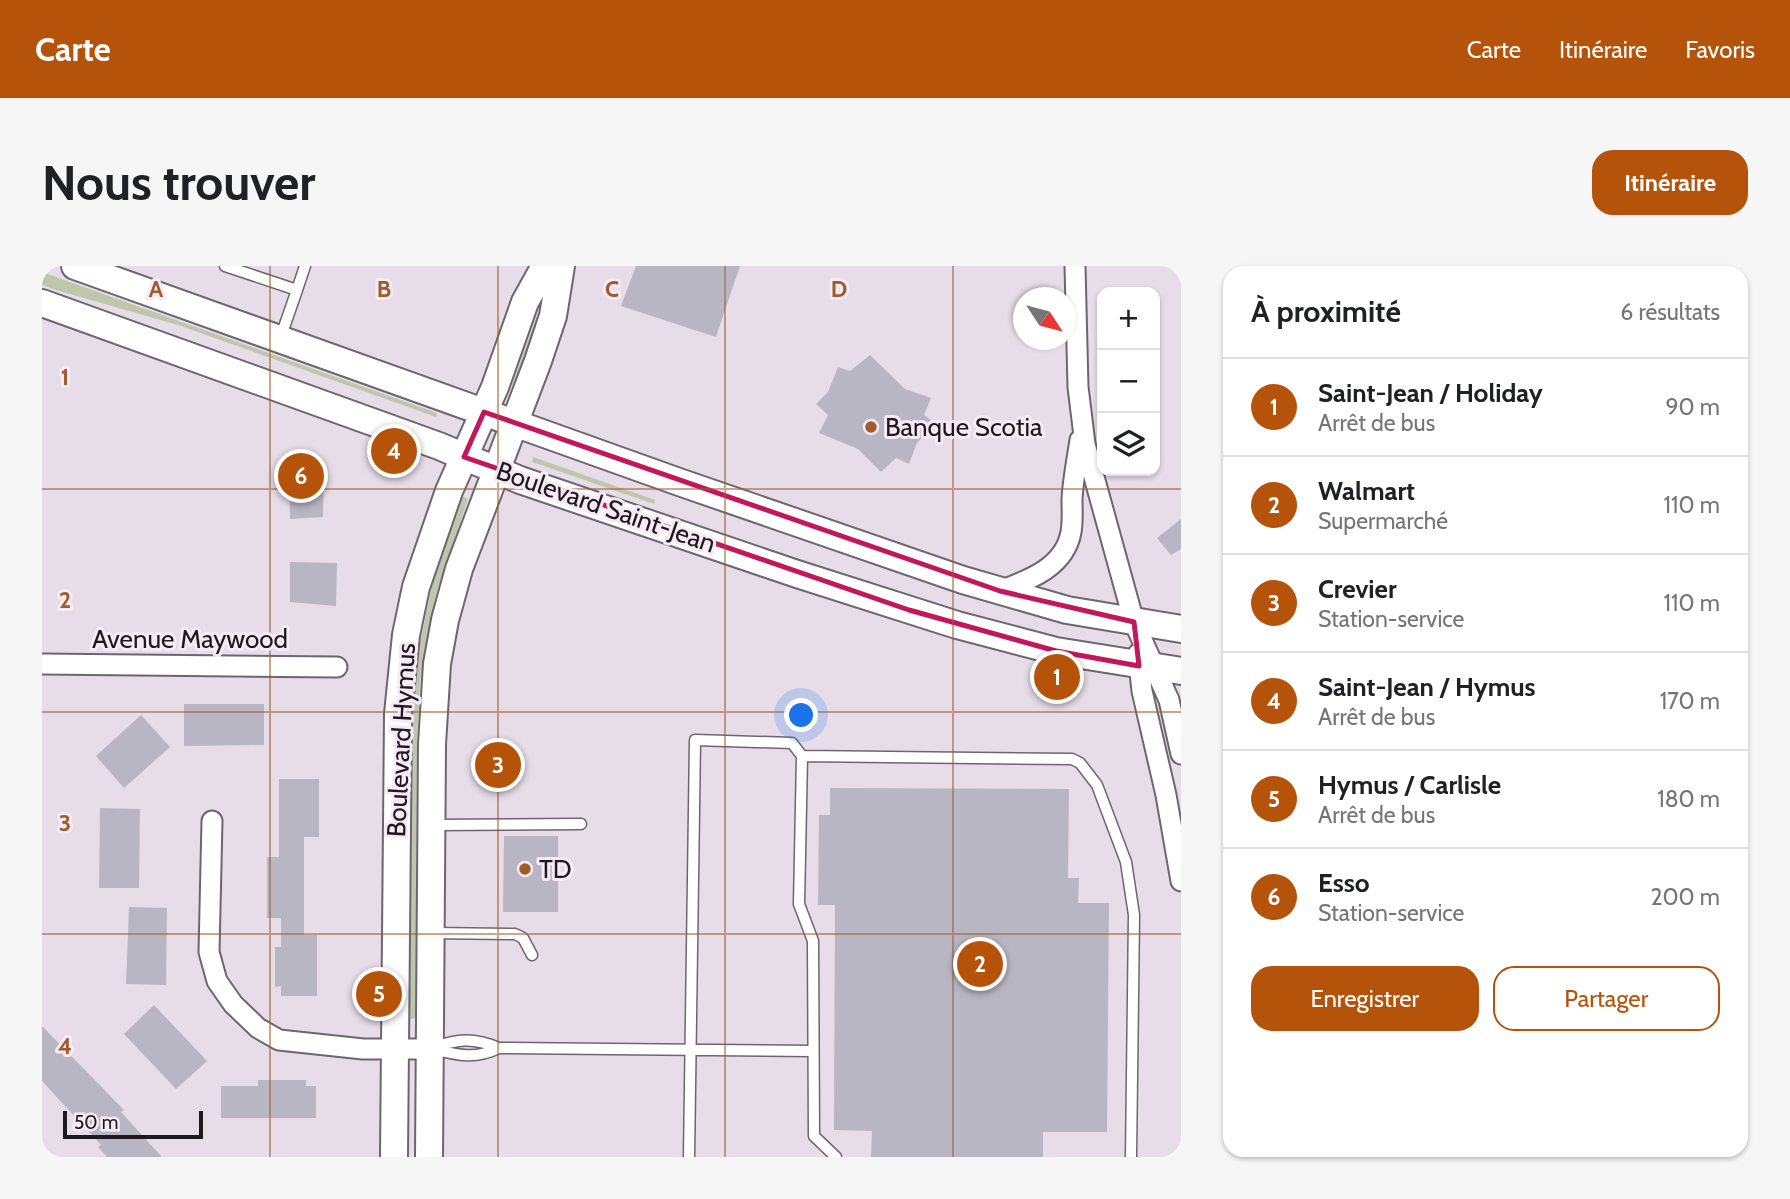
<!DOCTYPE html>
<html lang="fr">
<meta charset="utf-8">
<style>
:root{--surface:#fff;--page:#f6f6f6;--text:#202124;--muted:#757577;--line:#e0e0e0;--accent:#b45309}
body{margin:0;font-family:Cabin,sans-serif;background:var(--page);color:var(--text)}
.controls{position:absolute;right:21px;top:21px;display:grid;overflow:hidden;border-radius:14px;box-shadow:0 2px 5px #0004}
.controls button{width:63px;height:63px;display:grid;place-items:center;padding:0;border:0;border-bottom:2px solid var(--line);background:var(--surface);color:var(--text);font:35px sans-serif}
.compass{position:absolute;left:971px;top:21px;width:63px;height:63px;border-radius:50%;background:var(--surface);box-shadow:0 2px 5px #0004;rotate:126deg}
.scale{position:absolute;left:21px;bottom:18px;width:140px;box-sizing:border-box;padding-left:7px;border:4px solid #1d191d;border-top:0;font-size:19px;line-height:24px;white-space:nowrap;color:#1d191d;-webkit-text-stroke:5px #f5eaf6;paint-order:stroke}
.you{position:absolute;left:760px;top:450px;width:24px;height:24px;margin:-18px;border:5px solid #fff;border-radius:50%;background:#1a73e8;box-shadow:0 0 0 10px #1a73e833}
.badge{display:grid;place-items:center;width:46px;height:46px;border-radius:50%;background:var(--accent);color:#fff;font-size:23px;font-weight:700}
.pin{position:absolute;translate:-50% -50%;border:4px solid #fff;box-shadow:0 2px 7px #0006}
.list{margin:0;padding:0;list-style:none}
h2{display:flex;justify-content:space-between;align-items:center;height:91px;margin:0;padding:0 28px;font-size:30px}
h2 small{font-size:23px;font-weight:400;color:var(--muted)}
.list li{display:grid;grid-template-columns:46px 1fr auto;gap:21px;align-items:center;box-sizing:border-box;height:98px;padding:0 28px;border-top:2px solid var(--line)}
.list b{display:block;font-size:26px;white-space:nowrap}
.list p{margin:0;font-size:23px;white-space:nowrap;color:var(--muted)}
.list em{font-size:23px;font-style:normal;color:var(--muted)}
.actions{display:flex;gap:14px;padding:21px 28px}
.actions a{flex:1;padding:16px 0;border:2px solid var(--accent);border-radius:21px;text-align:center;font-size:24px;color:var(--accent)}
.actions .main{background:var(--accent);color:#fff}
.icon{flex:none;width:38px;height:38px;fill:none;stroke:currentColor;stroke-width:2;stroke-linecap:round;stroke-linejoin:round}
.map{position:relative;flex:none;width:1139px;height:891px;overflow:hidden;border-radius:21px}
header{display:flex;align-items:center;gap:42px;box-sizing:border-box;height:98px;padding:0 35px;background:var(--accent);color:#fff}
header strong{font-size:33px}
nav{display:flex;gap:38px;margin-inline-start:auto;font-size:24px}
.intro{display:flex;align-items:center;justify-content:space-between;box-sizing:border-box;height:168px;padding:0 42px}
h1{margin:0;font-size:49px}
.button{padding:18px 32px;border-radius:21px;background:var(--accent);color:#fff;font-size:24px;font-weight:700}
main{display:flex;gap:42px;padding:0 42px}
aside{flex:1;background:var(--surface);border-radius:21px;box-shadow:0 2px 5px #0004}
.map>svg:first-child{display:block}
.green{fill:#bdc7ab}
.building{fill:#b9b6c4}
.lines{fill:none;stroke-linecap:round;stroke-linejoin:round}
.lane-casing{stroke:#6e6570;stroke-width:13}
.street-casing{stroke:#6e6570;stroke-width:23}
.secondary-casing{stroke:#6e6570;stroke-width:30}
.lane{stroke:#fff;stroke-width:10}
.street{stroke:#fff;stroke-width:19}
.secondary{stroke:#fff;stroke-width:26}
.marked{fill:none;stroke:#c2185b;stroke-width:5;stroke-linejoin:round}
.grid{fill:none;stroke:#9f5c2a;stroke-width:2;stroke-opacity:0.55}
.poi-dot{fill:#9f5c2a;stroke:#f5eaf6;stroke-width:2.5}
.labels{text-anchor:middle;stroke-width:6;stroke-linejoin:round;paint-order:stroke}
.poi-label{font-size:26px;fill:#1d191d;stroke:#f5eaf6;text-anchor:start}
.street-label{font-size:26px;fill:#1d191d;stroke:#f5eaf6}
.grid-label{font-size:23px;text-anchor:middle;font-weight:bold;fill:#9f5c2a;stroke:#f5eaf6;stroke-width:6;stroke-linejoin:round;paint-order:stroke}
</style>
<header>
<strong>Carte</strong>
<nav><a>Carte</a><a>Itinéraire</a><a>Favoris</a></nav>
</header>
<div class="intro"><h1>Nous trouver</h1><a class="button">Itinéraire</a></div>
<main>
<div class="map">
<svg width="1139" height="891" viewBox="0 0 1139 891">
<rect width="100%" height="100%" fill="#e7dde9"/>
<path class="green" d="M0 6 395 147 394 151 136 59 14 24 0 19Z
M497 49 499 51 475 121 470 119 494 52Z
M491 191 613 234 612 238 490 196Z
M420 230 426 233 394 328 378 415 375 475 374 752 368 753 370 451 374 397 392 310Z"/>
<path class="building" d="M594 0H698L674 71 579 40Z
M828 89 863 123 889 132 882 149 893 157 875 177 867 198 854 192 839 206 816 183 777 167 786 149 774 138 786 126 796 101 808 105Z
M282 200 281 251 248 253 247 201Z
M1139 253V283L1129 289 1115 272Z
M248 296 295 297 294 340 248 336Z
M142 438H222V479L142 480Z
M99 449 128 481 82 522 54 490Z
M237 513H277V571H262V669H275V730H239V720L233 721V681H239V652H225V591H237Z
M788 522 1027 523 1026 612H1037L1036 637H1067L1065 866H1001V891H829L830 865 792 864 793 639H776L777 549H788Z
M58 542 98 543 97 622H57Z
M462 570H516V646H461Z
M87 641 125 642 124 719 84 718Z
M112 739 165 795 134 823 82 768Z
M0 760 82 844 79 846 120 891H65L56 881 59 879 0 815Z
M216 814H264V820H274V852H179V820H216Z"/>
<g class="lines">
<g class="lane-casing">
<path id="lane" d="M183 0 255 24 239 70
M255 24 263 0
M760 490 1030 493 1038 497 1055 519 1084 596 1092 649 1089 891
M392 559 539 558
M389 667 473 668 481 672 490 689
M389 782C416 773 431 771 457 782L771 785
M390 783C416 789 432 794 457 782
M647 891 653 474 750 477 760 490 757 638 771 675 772 870 794 891"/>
</g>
<g class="street-casing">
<path id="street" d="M1033 0 1036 121 1043 178 1092 356 1127 434 1139 488
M958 325C987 314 1023 301 1029 266 1031 255 1030 244 1030 233 1031 214 1035 194 1038 174
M1096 388 1100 425 1124 529 1139 615
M0 398 295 401
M170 555 167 686 175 715 191 738 216 762 237 774 321 783H388"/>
</g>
<g class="secondary-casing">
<path id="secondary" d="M33 0 637 216 921 314 1025 344 1139 363
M0 37 397 180 478 214 755 308 915 359 1014 385 1139 405
M352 891 356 448 364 369 374 321 407 225 453 121 483 36 503 0
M387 891 390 478 395 398 403 354 417 303 496 95 511 50 519 0"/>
</g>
<use href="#lane" class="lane"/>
<use href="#street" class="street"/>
<use href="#secondary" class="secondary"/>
</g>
<path class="marked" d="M442 146 958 325 1092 356 1097 400 1014 385 867 344 422 191Z"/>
<path class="grid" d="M228 0V891M456 0V891M683 0V891M911 0V891M0 223H1139M0 446H1139M0 668H1139"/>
<g class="poi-dot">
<circle cx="829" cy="161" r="7"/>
<circle cx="483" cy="603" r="7"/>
</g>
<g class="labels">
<g class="poi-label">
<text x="843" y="170">Banque Scotia</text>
<text x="497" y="612">TD</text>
</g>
<g class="street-label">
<text transform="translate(564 241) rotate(19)" y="9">Boulevard Saint-Jean</text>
<text x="148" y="382">Avenue Maywood</text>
<text transform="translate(359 474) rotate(-87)" y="9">Boulevard Hymus</text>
</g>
</g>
<g class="grid-label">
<text x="114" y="31">A</text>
<text x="342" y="31">B</text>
<text x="570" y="31">C</text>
<text x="797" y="31">D</text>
<text x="23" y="119">1</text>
<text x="23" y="342">2</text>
<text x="23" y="565">3</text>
<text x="23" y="788">4</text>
</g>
</svg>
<div class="controls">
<button>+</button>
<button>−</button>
<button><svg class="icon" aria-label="layers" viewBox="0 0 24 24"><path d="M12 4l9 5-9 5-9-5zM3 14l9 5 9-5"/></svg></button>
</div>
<svg class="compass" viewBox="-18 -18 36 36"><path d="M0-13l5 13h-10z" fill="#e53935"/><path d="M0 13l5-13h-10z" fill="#757577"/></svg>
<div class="scale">50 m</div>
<div class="you"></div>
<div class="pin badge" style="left:1015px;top:411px">1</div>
<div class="pin badge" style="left:938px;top:698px">2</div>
<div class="pin badge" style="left:456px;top:499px">3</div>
<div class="pin badge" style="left:352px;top:185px">4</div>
<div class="pin badge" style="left:337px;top:728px">5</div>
<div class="pin badge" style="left:259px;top:210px">6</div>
</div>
<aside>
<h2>À proximité<small>6 résultats</small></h2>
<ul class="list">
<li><span class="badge">1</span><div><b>Saint-Jean / Holiday</b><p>Arrêt de bus</p></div><em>90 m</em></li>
<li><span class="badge">2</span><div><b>Walmart</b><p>Supermarché</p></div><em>110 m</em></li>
<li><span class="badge">3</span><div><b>Crevier</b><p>Station-service</p></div><em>110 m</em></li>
<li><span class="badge">4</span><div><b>Saint-Jean / Hymus</b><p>Arrêt de bus</p></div><em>170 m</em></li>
<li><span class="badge">5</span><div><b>Hymus / Carlisle</b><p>Arrêt de bus</p></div><em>180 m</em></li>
<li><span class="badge">6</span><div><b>Esso</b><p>Station-service</p></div><em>200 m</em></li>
</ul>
<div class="actions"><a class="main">Enregistrer</a><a>Partager</a></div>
</aside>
</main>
